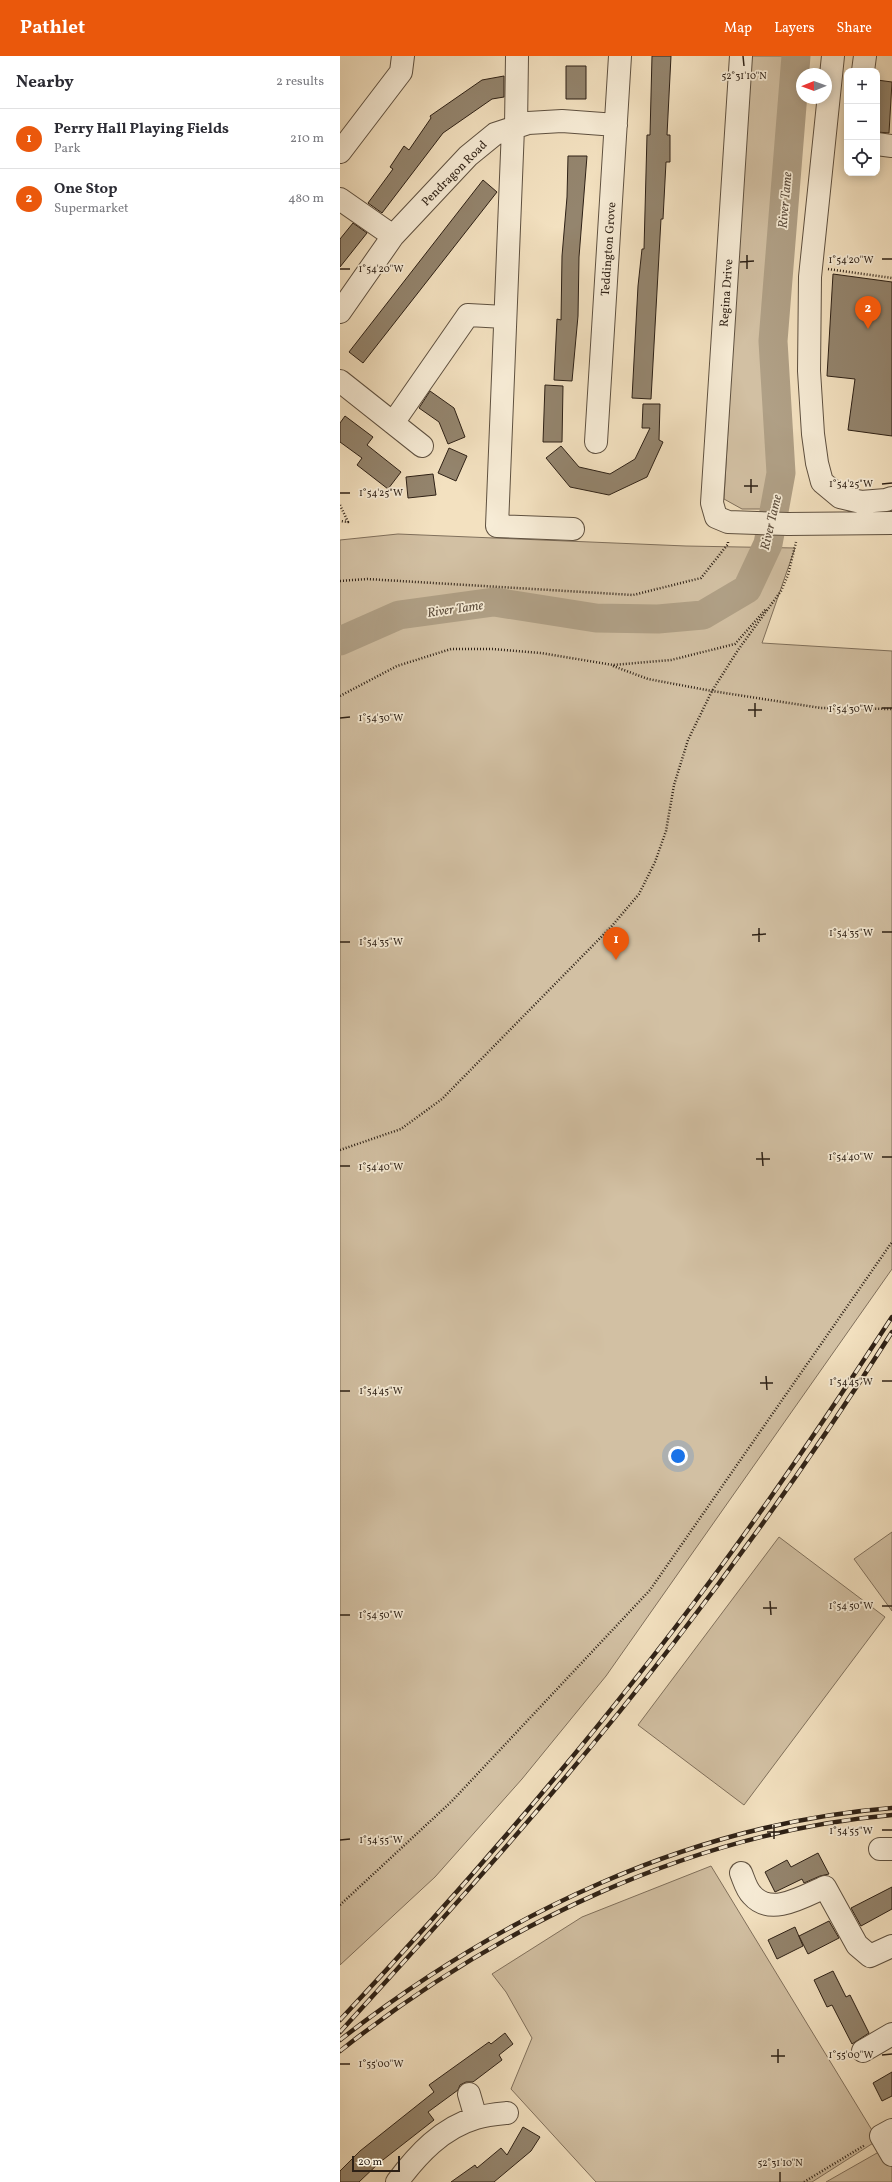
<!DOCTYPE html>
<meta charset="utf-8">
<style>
:root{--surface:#fff;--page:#f2f2f3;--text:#2b2b33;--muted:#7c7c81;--line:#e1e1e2;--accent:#ea580c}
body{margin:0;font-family:Vollkorn,serif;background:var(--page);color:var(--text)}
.controls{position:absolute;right:12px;top:12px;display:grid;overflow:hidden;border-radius:8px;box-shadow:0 2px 10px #0003}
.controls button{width:36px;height:36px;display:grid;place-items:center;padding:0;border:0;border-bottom:1px solid var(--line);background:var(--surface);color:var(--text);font:20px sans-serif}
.compass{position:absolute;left:456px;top:12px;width:36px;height:36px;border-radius:50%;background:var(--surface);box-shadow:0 2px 10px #0003;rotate:269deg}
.scale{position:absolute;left:12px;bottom:10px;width:48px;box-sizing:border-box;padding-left:4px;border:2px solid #2e2116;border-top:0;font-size:11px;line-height:14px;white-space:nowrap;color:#2e2116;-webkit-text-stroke:3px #f7ecd6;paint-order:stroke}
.you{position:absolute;left:338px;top:1400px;width:14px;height:14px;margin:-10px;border:3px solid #fff;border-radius:50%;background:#1a73e8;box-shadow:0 0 0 6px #1a73e833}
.badge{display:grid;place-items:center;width:26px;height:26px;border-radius:50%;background:var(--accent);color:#fff;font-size:13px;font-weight:700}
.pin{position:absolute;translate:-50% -33px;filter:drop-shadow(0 1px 2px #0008)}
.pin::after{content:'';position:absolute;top:21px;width:14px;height:12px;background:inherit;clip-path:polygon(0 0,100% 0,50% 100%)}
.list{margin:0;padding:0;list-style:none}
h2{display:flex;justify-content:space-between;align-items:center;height:52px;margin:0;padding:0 16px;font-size:17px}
h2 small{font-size:13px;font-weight:400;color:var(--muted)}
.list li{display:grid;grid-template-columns:26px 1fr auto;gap:12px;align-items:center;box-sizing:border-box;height:60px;padding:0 16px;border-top:1px solid var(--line)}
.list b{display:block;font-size:15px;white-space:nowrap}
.list p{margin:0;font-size:13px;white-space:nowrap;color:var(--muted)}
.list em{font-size:13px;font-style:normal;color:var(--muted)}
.icon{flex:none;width:22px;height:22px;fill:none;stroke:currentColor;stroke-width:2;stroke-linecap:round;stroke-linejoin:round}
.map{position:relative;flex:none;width:552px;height:2126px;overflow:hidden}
header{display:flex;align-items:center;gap:24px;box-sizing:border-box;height:56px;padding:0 20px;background:var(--accent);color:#fff}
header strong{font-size:19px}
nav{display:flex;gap:22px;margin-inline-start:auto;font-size:14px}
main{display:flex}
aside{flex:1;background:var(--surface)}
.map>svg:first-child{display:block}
.green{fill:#d2c0a3;stroke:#80705c}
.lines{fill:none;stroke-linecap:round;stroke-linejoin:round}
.river{stroke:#b0a086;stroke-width:29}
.building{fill:#94856e;stroke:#2e2116}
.minor-casing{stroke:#5f5140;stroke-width:24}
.path{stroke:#2e2116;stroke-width:2.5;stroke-dasharray:1 2;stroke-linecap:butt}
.minor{stroke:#f7ecd6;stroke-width:22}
.rail-casing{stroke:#2e2116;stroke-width:4.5}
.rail{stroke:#f7ecd6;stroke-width:3;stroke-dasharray:9;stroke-linecap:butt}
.ticks{fill:none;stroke:#2e2116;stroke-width:1.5}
.labels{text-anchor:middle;stroke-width:3.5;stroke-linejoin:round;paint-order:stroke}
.street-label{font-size:12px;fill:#2e2116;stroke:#f7ecd6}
.water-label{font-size:13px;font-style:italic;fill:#5c4d3d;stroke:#f7ecd6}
.ticks-label{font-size:10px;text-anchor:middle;fill:#2e2116;stroke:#f7ecd6;stroke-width:3.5;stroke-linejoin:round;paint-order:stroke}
</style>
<header>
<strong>Pathlet</strong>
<nav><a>Map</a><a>Layers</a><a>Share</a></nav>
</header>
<main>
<aside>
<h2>Nearby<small>2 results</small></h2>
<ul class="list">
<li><span class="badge">1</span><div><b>Perry Hall Playing Fields</b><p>Park</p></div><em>210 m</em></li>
<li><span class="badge">2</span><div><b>One Stop</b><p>Supermarket</p></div><em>480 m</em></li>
</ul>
</aside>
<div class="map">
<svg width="552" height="2126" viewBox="0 0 552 2126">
<rect width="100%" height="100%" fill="#f3e1c0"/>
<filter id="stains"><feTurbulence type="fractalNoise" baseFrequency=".005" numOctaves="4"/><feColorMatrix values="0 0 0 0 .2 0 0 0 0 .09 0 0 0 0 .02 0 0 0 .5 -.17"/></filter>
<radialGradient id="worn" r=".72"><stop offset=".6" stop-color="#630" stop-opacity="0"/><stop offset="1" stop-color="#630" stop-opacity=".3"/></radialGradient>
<path class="green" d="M409 0H449L439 113 425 225 424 350 429 409 422 453H402L384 443Z
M58 478 346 490 455 492 422 587 552 595V1213L266 1620 182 1723 95 1821 0 1909V484Z
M552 1476V1555L514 1503Z
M439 1481 545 1561 404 1749 298 1669Z
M371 1810 538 2084 472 2126H256L171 2033 192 1982 166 1936 152 1918 242 1861Z
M552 2088V2126H486L544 2093Z"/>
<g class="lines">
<path class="river" d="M0 585 59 559 154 546 256 562 318 563 363 559 407 533 428 488 441 417 433 285 456 0"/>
</g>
<path class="building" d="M312 0H331L327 79H330V106H326L323 163H321L311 343 292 342 298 230 302 193H304L307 79H310Z
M226 10H246V43H226Z
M164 20V41L152 43 103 77 42 157 28 147 53 113 50 111 64 90 69 94 91 62 90 60 142 24Z
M537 24 552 26 549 77 537 76Z
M228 100H247L239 201 238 260 232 325 214 324 217 263 221 264 222 200 227 141Z
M143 124 157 136 23 307 9 296Z
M13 167 27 177 0 211V183Z
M493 218 552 226V380L508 374 515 323 487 320Z
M205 329 223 330 222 386H203Z
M90 335 114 352 125 381 108 388 99 366 79 352Z
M303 348H320L319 384 323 386 307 421 269 439 230 431 206 402 221 390 239 411 270 418 295 403 310 372H302Z
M5 360 33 381 27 389 61 416 48 433 17 409 22 402 0 386V367Z
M109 392 127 400 116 425 98 417Z
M93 418 96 439 68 442 66 421Z
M478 1797 489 1818 480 1820 464 1827 462 1823 435 1836 425 1816 447 1804 451 1811Z
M552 1831V1853L521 1870 511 1852Z
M489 1865 499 1882 468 1898 459 1880Z
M455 1871 463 1890 437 1903 428 1884Z
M493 1915 506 1941 510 1939 529 1977 512 1988 492 1949 487 1951 474 1924Z
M165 1977 173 1988 159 1999 162 2004 133 2026H126L120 2029 118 2034 88 2056 94 2064 39 2107 19 2126H0V2115L20 2095 94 2036 89 2029 149 1986 151 1988Z
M552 2016V2040L542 2045 533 2027Z
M183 2071 200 2081 191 2095 154 2126H111L135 2109 137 2112 161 2092 167 2099Z"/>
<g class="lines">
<g class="minor-casing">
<path id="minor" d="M401 0 372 447 376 461 388 466 448 468 552 467
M493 0 470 221 469 315 473 378 477 407 482 426 500 441 521 446 546 444 552 442
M523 15 525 0
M176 71 177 0
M173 72 157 470 233 473
M537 88 552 90
M0 96 61 16 63 0
M0 143 53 180
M0 256 53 180 128 100 155 78 188 67 222 65 276 69
M0 325 82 390
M53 367 128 259 165 261
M256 386 280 0
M540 1793H552
M401 1817C404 1824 406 1833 412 1839 431 1861 464 1840 485 1831L517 1889 530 1900 552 1890
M523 1995 552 1978
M129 2038 136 2062
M552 2074 541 2080 552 2099
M57 2126C78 2098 102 2072 136 2062 146 2059 157 2058 167 2057"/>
</g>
<path class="path" d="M488 213 552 222
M0 449 8 466 0 465
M0 525 27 523 293 539 361 522 388 488V484
M273 610 308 623 372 635 481 652 552 653
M0 640 57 610 111 593H152L201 597 273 609 331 604 395 588 426 553
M0 1094 61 1073 102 1043 271 871 299 838 315 806 326 775 334 729 348 684 372 635 398 594 441 535 448 519 456 486
M0 1849 112 1745 310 1534 552 1186
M464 2126 525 2089"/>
<use href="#minor" class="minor"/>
<g class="rail-casing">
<path id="rail" d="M0 1964C131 1824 257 1678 371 1524 435 1438 494 1350 552 1261
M0 1976C115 1850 229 1723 333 1588 411 1487 484 1383 552 1276
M0 1984C159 1860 349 1768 552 1752
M0 1995C158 1870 349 1777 552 1759"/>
</g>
<use href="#rail" class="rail"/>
</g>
<path class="ticks" d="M403 0 404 10M407 199V213M542 203H552M400 206 414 205M0 213H10M411 423V437M542 428 552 427M404 430H418M0 437H10M415 647V661M542 652H552M408 654H422M0 662 10 661M419 872V886M542 876H552M412 879 426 878M0 886H10M422 1096 423 1110M542 1101H552M416 1103H430M0 1110H10M426 1320 427 1334M542 1325H552M420 1327H433M0 1335H10M430 1545 431 1559M542 1550H552M423 1552H437M0 1559H10M434 1769V1783M542 1774H552M427 1776H441M0 1784 10 1783M438 1993V2007M542 1999 552 1998M431 2000H445M0 2008H10M440 2116V2126"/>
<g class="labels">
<g class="street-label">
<text transform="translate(114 117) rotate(-45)" y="4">Pendragon Road</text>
<text transform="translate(268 193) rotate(-86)" y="4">Teddington Grove</text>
<text transform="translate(386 237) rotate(-86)" y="4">Regina Drive</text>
</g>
<g class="water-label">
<text transform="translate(444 144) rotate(-85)" y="5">River Tame</text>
<text transform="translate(430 466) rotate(-77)" y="5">River Tame</text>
<text transform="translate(115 552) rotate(-8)" y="5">River Tame</text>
</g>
</g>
<g class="ticks-label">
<text x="404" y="23">52°31'10"N</text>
<text x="511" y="207">1°54'20"W</text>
<text x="41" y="216">1°54'20"W</text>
<text x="511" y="431">1°54'25"W</text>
<text x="41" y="440">1°54'25"W</text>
<text x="511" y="656">1°54'30"W</text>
<text x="41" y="665">1°54'30"W</text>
<text x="511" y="880">1°54'35"W</text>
<text x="41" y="889">1°54'35"W</text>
<text x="511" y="1104">1°54'40"W</text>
<text x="41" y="1114">1°54'40"W</text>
<text x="511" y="1329">1°54'45"W</text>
<text x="41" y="1338">1°54'45"W</text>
<text x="511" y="1553">1°54'50"W</text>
<text x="41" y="1562">1°54'50"W</text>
<text x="511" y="1778">1°54'55"W</text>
<text x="41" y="1787">1°54'55"W</text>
<text x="511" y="2002">1°55'00"W</text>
<text x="41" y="2011">1°55'00"W</text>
<text x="440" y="2110">52°31'10"N</text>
</g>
<rect width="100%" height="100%" filter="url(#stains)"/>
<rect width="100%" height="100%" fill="url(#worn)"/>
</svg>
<div class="controls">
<button>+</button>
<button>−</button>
<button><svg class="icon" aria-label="locate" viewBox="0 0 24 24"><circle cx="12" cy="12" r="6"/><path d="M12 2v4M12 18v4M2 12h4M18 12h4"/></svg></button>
</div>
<svg class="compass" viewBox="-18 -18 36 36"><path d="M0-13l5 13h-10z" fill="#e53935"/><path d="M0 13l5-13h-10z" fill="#7c7c81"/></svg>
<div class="scale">20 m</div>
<div class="you"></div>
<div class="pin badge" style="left:276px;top:904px">1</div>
<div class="pin badge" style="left:528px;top:273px">2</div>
</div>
</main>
